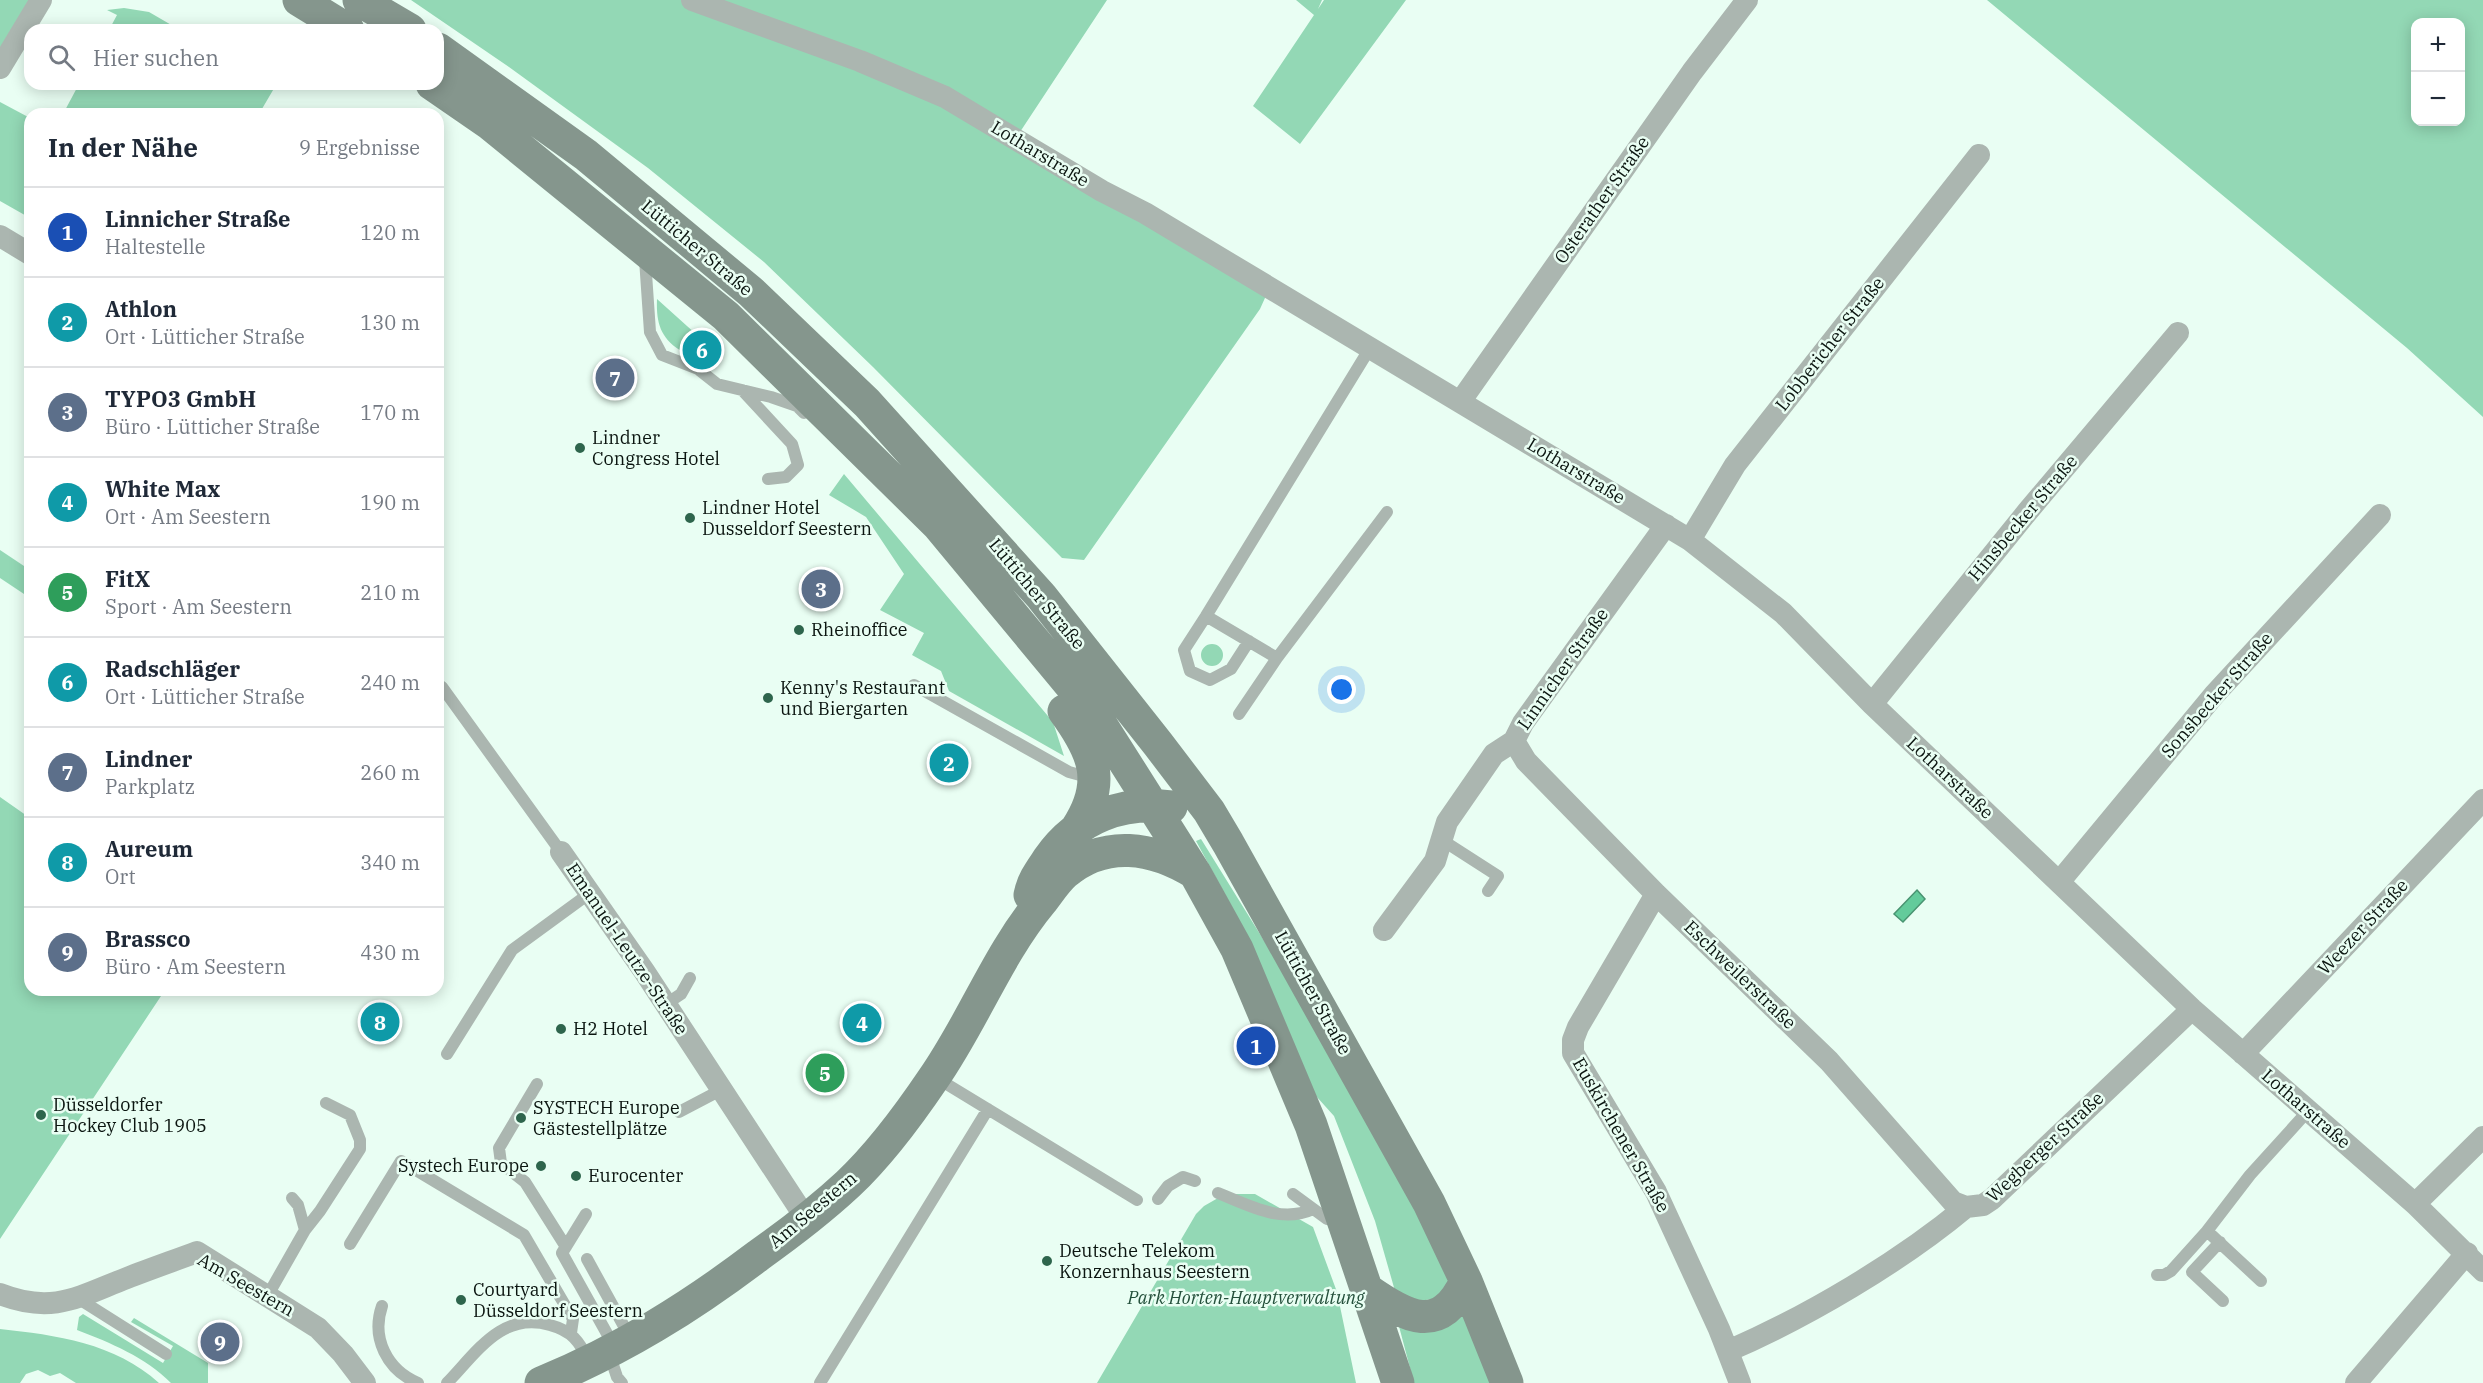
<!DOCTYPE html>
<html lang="de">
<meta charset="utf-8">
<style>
:root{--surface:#fff;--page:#f2f2f3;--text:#1f2937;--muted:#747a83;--line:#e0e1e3;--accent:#0f766e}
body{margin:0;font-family:"IBM Plex Serif",serif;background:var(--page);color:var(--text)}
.controls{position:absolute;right:18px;top:18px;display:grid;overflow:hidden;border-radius:12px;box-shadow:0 3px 15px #0003}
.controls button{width:54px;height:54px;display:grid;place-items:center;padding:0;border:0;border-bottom:2px solid var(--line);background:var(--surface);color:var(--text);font:30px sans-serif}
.you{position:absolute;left:1342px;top:690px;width:21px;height:21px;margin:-15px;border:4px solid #fff;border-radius:50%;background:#1a73e8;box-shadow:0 0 0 9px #1a73e833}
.badge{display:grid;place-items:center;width:39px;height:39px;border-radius:50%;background:var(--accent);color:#fff;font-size:20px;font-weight:700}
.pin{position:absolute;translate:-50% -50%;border:3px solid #fff;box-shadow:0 2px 6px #0006}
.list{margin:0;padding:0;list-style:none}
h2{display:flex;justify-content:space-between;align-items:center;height:78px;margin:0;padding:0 24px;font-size:26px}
h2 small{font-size:20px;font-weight:400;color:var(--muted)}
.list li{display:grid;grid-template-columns:39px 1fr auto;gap:18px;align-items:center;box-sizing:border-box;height:90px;padding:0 24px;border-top:2px solid var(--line)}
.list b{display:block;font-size:22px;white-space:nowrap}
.list p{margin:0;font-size:20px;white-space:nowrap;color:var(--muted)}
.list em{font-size:20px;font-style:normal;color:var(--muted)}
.icon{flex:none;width:33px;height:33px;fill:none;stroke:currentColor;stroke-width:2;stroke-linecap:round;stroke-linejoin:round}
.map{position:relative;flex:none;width:2483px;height:1383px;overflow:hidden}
.search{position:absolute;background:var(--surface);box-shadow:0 3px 15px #0003;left:24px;top:24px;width:420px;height:66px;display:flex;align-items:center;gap:15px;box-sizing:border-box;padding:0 21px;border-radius:18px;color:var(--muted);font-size:22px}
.panel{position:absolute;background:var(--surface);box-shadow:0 3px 15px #0003;left:24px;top:108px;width:420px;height:888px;border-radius:18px}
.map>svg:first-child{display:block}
.green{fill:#93d8b5;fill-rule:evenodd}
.water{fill:#63cb9b;stroke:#499471;stroke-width:1.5}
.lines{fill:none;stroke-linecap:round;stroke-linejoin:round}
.lane{stroke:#abb6b0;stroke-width:12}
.street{stroke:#abb6b0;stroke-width:22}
.secondary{stroke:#85968d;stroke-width:33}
.poi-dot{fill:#2e654c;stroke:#e9fef3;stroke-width:2}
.labels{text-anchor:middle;stroke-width:5;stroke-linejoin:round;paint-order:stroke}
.street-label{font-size:18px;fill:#0b1510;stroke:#e9fef3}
.poi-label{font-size:18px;fill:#0b1510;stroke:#e9fef3;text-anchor:start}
.park-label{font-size:18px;font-style:italic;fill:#24503b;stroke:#e9fef3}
</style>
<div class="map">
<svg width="2483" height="1383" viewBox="0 0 2483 1383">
<rect width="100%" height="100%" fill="#e9fef3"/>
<path class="green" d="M0 0H29L0 48Z
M411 0H681L963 112 1269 289 1260 309 1084 560 1062 558 873 367 764 262 648 168 509 67Z
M717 0H1107L1020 132Z
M1296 0H1322L1318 9 1324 0H1406L1300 144 1253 106 1314 15Z
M1987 0H2483V417L2407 348ZM2416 22H2460V122H2416Z
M124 8 149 12 180 30H109L117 15 107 10Z
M79 84H274L276 85 259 114H63Z
M0 102 30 118V218L0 201Z
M657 299 707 344 711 360C699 360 694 357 683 352 661 339 656 324 657 299Z
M844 474 1053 722 1064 756 949 691 941 671 912 655 924 633 880 610 904 574 866 517 829 495Z
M0 550 30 570V598L0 578Z
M1201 655a11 11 0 1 1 22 0a11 11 0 1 1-22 0Z
M0 797 30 818V990H165L0 1239Z
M1201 839 1341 1065 1455 1288 1447 1297 1411 1302 1395 1291 1375 1221 1334 1116 1316 1096 1252 944 1196 841Z
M1225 1194H1255L1313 1227 1337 1292 1356 1383H1097L1196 1214 1204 1206Z
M1462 1307 1494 1383H1414L1396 1315Z
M83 1314 163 1363 173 1346 131 1322 134 1318 208 1363V1383H171C145 1357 111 1343 77 1330L79 1317Z
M0 1329C56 1335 115 1343 159 1383H76L60 1373 50 1376 38 1370 26 1374 20 1383H0Z"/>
<path class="water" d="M1917 890 1925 899 1903 922 1894 914Z"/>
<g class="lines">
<path class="lane" d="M645 259 650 332 662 355 698 369 717 384 771 397 797 406 804 413
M1370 348 1206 616 1277 658 1387 512
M742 390 792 444 798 465 786 477 768 479
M1206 616 1184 650 1190 671 1210 680 1231 669 1249 641
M914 685 1069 772 1091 778
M438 687H442L561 852
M1239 714 1277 658
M1442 840 1498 876 1488 891
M666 1004 681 994 690 978
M447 1054 512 950 590 893
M935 1077 1137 1200
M537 1084 499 1148 501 1163 525 1182 566 1247
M679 1112 721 1090
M1218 1193C1248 1205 1281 1224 1313 1209
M1293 1194 1327 1219 1340 1222
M292 1198 298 1205 305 1230
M1158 1199 1168 1186 1183 1177 1195 1181
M586 1214 562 1253 615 1348
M2220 1242 2192 1272 2223 1301
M350 1244 401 1161 524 1235 573 1319 571 1333
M587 1259 631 1339
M2157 1275H2164L2171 1271 2207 1231
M2261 1281 2207 1231 2250 1175 2308 1111
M268 1295 305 1230 320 1211 360 1149V1140L350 1115 326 1103
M79 1299 166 1354
M382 1306C371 1338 387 1370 418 1383
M609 1353 617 1377 622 1383
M447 1383C477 1352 502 1311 550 1325 572 1331 579 1341 589 1361
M820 1383 988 1109"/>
<path class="street" d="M692 0 860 61 945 97 1102 191 1145 213 1690 540 1783 613 1872 704 2192 1009 2415 1204 2483 1271
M0 68 41 0
M0 236 30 254
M1460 402 1692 72 1747 0
M1690 540 1735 465 1979 155
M1872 704 2028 511 2178 333
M1514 741 1526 761 1656 894 1829 1061 1953 1202 1966 1207
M561 852 644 971 807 1220
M2060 881 2214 695 2380 515
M1656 894 1578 1027 1573 1040V1053L1656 1192 1719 1329 1740 1383
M1384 930 1435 861 1447 822 1494 754 1514 741 1523 723 1666 525
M2243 1054 2483 800
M2415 1204 2483 1137
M0 1294C53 1315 80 1296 127 1278 150 1269 173 1261 197 1252L318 1328 343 1354 365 1383
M1728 1351C1807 1317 1900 1262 1966 1207L1983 1205 1992 1199 2192 1009
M2356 1383 2467 1253"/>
<path class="secondary" d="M299 0 348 30
M359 0 410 30
M438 49 586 155 751 292 867 403 1041 596 1158 744 1209 811 1228 843 1429 1203 1466 1281 1507 1383
M432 84 490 124 726 316 938 525 1093 712 1195 873 1237 949 1311 1125 1398 1383
M1064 711C1094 752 1107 782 1077 828
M1030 895C1033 880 1041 870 1049 858 1078 817 1122 801 1171 807
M1366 1289C1407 1318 1440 1336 1466 1281
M541 1383C623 1349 689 1308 759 1255 790 1233 820 1210 848 1184 880 1154 908 1116 933 1079 973 1022 997 955 1042 901 1049 892 1056 881 1065 873 1105 839 1153 847 1195 873"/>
</g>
<g class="poi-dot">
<circle cx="580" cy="448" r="6"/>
<circle cx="690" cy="518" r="6"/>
<circle cx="799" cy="630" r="6"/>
<circle cx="768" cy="698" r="6"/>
<circle cx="561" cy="1029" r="6"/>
<circle cx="41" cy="1115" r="6"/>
<circle cx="521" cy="1118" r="6"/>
<circle cx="541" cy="1166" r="6"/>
<circle cx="576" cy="1176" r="6"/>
<circle cx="1047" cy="1261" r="6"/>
<circle cx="461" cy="1300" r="6"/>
</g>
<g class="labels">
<g class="street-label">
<text transform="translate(1040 154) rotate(31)" y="6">Lotharstraße</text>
<text transform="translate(1602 200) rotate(-55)" y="6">Osterather Straße</text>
<text transform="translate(697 248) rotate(40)" y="6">Lütticher Straße</text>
<text transform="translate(1830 344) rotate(-52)" y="6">Lobbericher Straße</text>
<text transform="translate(1576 471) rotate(31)" y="6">Lotharstraße</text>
<text transform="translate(2023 518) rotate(-50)" y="6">Hinsbecker Straße</text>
<text transform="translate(1037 594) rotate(50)" y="6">Lütticher Straße</text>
<text transform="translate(1563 669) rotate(-55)" y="6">Linnicher Straße</text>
<text transform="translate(2217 695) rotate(-49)" y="6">Sonsbecker Straße</text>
<text transform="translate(1950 778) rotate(43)" y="6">Lotharstraße</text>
<text transform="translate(2363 927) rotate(-47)" y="6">Weezer Straße</text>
<text transform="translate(627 949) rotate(56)" y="6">Emanuel-Leutze-Straße</text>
<text transform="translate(1740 975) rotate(44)" y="6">Eschweilerstraße</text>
<text transform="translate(1313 993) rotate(61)" y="6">Lütticher Straße</text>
<text transform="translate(2306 1109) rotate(41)" y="6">Lotharstraße</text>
<text transform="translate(1621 1135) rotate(60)" y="6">Euskirchener Straße</text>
<text transform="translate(2045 1147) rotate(-43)" y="6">Wegberger Straße</text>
<text transform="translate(813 1210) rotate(-40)" y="6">Am Seestern</text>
<text transform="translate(246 1285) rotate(30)" y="6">Am Seestern</text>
</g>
<g class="poi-label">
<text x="592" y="444">Lindner<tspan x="592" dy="21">Congress Hotel</tspan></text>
<text x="702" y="514">Lindner Hotel<tspan x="702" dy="21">Dusseldorf Seestern</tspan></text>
<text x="811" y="636">Rheinoffice</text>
<text x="780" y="694">Kenny's Restaurant<tspan x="780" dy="21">und Biergarten</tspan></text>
<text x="573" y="1035">H2 Hotel</text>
<text x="53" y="1111">Düsseldorfer<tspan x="53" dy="21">Hockey Club 1905</tspan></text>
<text x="533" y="1114">SYSTECH Europe<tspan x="533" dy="21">Gästestellplätze</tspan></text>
<text x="529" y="1172" text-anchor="end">Systech Europe</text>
<text x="588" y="1182">Eurocenter</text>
<text x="1059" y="1257">Deutsche Telekom<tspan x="1059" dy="21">Konzernhaus Seestern</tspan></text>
<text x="473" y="1296">Courtyard<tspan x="473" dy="21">Düsseldorf Seestern</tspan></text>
</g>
<g class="park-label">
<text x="1246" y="1304">Park Horten-Hauptverwaltung</text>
</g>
</g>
</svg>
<div class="controls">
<button>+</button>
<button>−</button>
</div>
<div class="you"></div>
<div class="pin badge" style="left:1256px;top:1046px;background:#1a4fb4">1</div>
<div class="pin badge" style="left:949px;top:763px;background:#0f9aa8">2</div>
<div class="pin badge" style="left:821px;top:589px;background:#5c6f8a">3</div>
<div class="pin badge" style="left:862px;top:1023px;background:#0f9aa8">4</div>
<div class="pin badge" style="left:825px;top:1073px;background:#2e9e5b">5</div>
<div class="pin badge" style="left:702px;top:350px;background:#0f9aa8">6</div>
<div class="pin badge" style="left:615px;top:378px;background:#5c6f8a">7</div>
<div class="pin badge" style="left:380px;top:1022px;background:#0f9aa8">8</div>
<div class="pin badge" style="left:220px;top:1342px;background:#5c6f8a">9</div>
<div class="search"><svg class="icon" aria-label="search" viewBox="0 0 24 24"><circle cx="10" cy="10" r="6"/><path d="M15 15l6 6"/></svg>Hier suchen</div>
<section class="panel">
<h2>In der Nähe<small>9 Ergebnisse</small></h2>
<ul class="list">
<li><span class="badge" style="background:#1a4fb4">1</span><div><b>Linnicher Straße</b><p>Haltestelle</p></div><em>120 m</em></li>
<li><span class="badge" style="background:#0f9aa8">2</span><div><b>Athlon</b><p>Ort · Lütticher Straße</p></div><em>130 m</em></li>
<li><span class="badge" style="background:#5c6f8a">3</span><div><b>TYPO3 GmbH</b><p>Büro · Lütticher Straße</p></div><em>170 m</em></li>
<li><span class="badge" style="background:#0f9aa8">4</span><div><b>White Max</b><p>Ort · Am Seestern</p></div><em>190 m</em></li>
<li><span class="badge" style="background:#2e9e5b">5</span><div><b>FitX</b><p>Sport · Am Seestern</p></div><em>210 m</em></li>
<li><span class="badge" style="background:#0f9aa8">6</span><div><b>Radschläger</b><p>Ort · Lütticher Straße</p></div><em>240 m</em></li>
<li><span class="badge" style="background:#5c6f8a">7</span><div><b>Lindner</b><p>Parkplatz</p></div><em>260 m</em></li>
<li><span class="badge" style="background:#0f9aa8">8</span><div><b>Aureum</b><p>Ort</p></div><em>340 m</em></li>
<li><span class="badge" style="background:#5c6f8a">9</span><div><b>Brassco</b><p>Büro · Am Seestern</p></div><em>430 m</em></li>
</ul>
</section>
</div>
